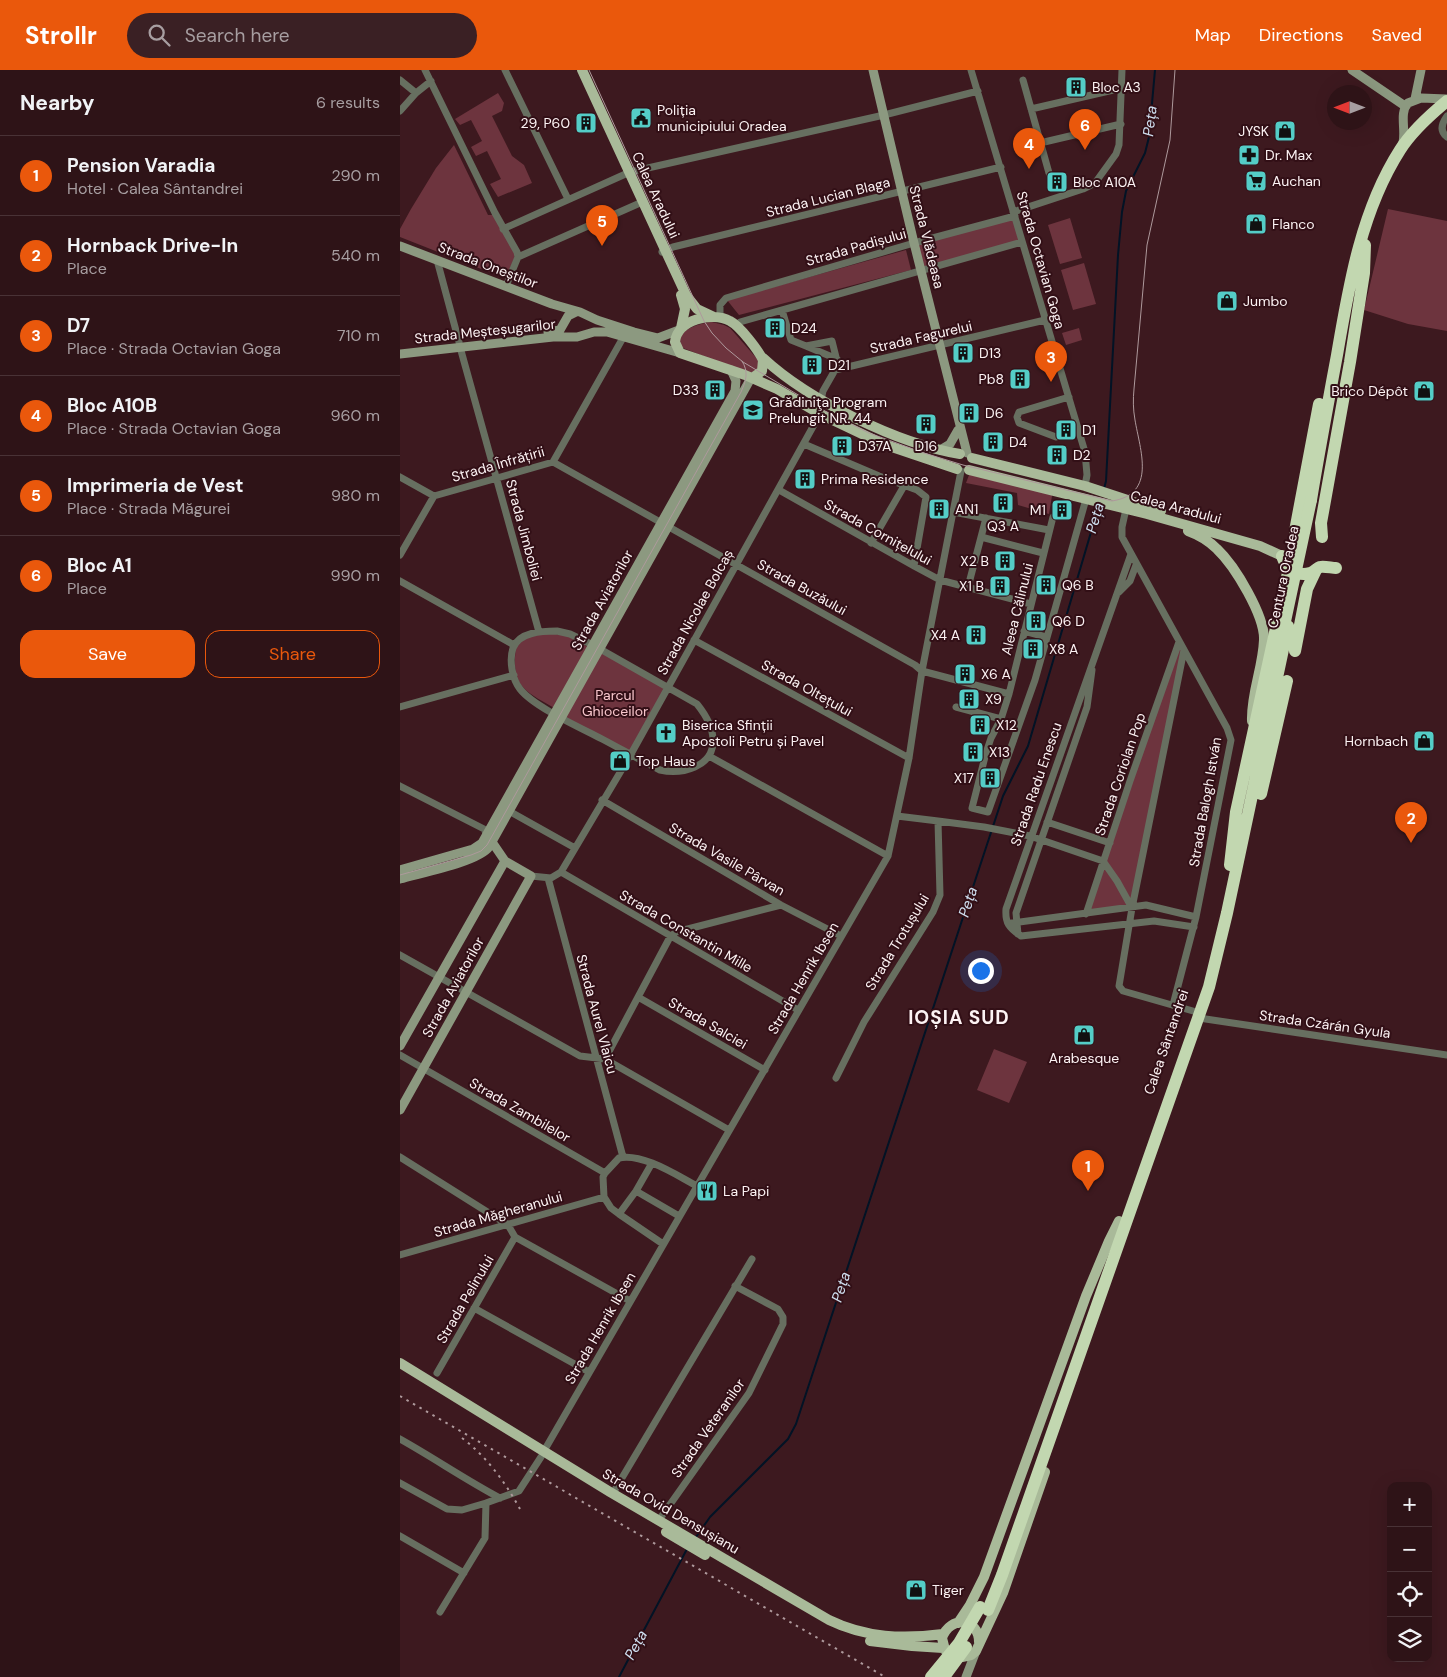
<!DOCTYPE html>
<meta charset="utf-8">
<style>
:root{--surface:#2e1317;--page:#3a2024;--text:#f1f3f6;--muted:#a79ea1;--line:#493236;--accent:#ea580c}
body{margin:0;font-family:"DM Sans",sans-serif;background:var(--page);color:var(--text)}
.controls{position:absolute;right:15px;bottom:15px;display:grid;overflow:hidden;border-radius:10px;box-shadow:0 5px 20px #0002}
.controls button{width:45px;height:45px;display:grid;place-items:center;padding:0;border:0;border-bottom:1px solid var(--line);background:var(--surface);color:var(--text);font:25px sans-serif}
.compass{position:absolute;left:927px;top:15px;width:45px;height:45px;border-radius:50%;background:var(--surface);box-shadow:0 5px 20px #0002;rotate:270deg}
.you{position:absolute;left:580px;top:900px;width:18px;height:18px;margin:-12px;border:4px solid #fff;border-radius:50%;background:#1a73e8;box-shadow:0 0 0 8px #1a73e833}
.badge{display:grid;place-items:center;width:32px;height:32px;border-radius:50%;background:var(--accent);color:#fff;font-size:16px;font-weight:700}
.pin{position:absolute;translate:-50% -41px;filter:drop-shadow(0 1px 2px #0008)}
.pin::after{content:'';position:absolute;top:26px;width:18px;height:15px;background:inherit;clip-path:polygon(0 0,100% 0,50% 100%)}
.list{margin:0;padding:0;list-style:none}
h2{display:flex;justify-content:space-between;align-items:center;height:65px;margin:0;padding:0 20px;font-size:21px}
h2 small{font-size:16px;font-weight:400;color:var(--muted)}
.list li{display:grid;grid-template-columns:32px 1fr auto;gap:15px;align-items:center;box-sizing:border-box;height:80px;padding:0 20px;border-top:1px solid var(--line)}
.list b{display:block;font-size:19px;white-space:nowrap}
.list p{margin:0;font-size:16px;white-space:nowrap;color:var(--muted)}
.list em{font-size:16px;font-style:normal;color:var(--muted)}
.actions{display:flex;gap:10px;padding:15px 20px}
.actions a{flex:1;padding:11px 0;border:1px solid var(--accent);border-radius:15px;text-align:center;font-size:18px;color:var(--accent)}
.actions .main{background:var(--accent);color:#fff}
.icon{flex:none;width:28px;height:28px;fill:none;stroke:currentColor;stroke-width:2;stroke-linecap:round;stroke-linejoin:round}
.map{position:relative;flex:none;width:1047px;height:1607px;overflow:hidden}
header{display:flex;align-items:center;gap:30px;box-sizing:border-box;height:70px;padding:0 25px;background:var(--accent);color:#fff}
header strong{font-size:24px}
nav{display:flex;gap:28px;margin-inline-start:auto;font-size:18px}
.search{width:350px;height:45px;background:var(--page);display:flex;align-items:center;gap:12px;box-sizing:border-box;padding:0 18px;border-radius:28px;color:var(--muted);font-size:19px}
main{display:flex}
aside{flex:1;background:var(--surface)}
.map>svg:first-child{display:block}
.green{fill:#6d343e}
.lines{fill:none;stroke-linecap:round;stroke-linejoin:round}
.stream{stroke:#021325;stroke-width:2}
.street{stroke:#676f60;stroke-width:7}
.secondary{stroke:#8c9980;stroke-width:9}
.primary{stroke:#a9ba99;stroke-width:10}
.highway{stroke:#c2d7b0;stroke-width:12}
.tram{stroke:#ae999c;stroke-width:1}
.rail{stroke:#ae999c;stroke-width:2;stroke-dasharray:2.5 5;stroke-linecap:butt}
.highway-bridge{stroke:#c2d7b0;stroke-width:12}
.labels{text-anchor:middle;stroke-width:4;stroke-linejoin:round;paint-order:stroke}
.poi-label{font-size:14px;fill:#fcf2f3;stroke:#320f16;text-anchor:start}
.street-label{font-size:14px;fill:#fcf2f3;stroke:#320f16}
.park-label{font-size:14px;fill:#f8c6cc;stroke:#320f16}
.water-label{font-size:15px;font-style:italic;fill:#d0e0f1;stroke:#320f16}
.district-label{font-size:19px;font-weight:bold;letter-spacing:1px;fill:#fcf2f3;stroke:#320f16}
</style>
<header>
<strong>Strollr</strong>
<div class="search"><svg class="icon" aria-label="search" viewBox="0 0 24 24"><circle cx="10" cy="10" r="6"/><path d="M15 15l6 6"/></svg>Search here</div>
<nav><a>Map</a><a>Directions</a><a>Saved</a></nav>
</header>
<main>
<aside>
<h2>Nearby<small>6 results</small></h2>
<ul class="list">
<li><span class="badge">1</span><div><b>Pension Varadia</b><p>Hotel · Calea Sântandrei</p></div><em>290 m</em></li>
<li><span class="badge">2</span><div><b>Hornback Drive-In</b><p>Place</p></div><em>540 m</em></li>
<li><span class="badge">3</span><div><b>D7</b><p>Place · Strada Octavian Goga</p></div><em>710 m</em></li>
<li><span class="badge">4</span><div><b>Bloc A10B</b><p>Place · Strada Octavian Goga</p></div><em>960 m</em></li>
<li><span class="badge">5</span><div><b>Imprimeria de Vest</b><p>Place · Strada Măgurei</p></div><em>980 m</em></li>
<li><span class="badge">6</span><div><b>Bloc A1</b><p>Place</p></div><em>990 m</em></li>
</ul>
<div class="actions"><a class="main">Save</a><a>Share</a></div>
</aside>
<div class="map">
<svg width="1047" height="1607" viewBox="0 0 1047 1607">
<rect width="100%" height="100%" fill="#3d191f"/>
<path class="green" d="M98 23 104 33 102 41 92 46 112 86 124 95 132 113 98 127 90 114 101 109 87 81 76 86 71 77 82 71 71 50 60 55 55 49Z
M54 75 88 145H94L116 181 114 189 107 205 99 206 0 167V159L11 139 36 98Z
M988 139 1047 151V261L1008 254 964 240Z
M615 146 622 172 521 200 514 173Z
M670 148 682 188 660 194 648 155Z
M506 180 511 200 339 245 327 230Z
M684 193 696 234 673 240 661 200Z
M312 252 324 255 330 258 359 291V298L349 304 283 278C271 261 300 253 312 252Z
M679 258 682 270 666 275 662 263Z
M577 404 653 420 649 444 618 435 617 423 566 413 569 405Z
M150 563 168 566 190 578 156 639C123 620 111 617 116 576L128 566Z
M779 572 784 580 732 838 686 844Z
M200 580 267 618 231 684 161 648Z
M594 979 627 992 609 1033 577 1020Z"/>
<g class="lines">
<path class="stream" d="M704 419 706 411 718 185 722 142 726 121 745 83 749 67 755 0
M296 1467 310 1447 388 1369 396 1354 603 726 628 676 699 435
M219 1607 287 1479"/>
<path class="street" d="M25 0 95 143 117 182 118 187 106 216
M105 0 168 129
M571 0 685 382 687 405 685 416
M0 10 16 23 31 11
M623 10 649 103
M631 39 722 18
M0 41 16 23
M1047 46C1042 53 1039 61 1047 67
M640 73 721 54
M613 142 683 119 695 113 716 84 719 75 722 0
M103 159 230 102 484 45 578 21
M262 182 273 177 601 97
M118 187 240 133
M37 190 59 272
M382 240 391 270 406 276 432 271 439 299
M320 248V235L326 228 514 173 615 146
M337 257 340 252 622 172
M406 276 437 289
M60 277 139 562
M421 330 423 321 435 300 645 250
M656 367 619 353 617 347 619 342 669 327
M404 374 479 406 517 420 526 427 514 496
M153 392 515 595 522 601 609 624
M0 407 34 426
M379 420 514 496 540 510 631 534
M726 439 722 457V467L827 658 831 670 796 847 773 935
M553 442 649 460
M653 447 609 624 601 649 591 668 586 683 572 738 588 742 635 610 686 429
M581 467 643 483
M471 473 504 416
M731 484 606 839C605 853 609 858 621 866L754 851 794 857
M0 485 34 426 153 392 224 266
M0 511 114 575
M568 517 586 448
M719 522 730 511 736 495
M157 561 170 564 193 575 297 634C305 644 313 656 313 670 314 697 281 705 260 700 240 690 221 679 202 669 181 658 134 637 120 619 112 609 109 590 113 578 119 562 142 561 157 561Z
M624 561 646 567
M294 570 509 688
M784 580 732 838 719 916 723 921 793 941
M0 637 114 605
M556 637 601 649
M309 686 488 786
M0 716 84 759 87 765
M202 730 381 835 441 866
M109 741 175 778
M538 751 584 757 630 766 703 791
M647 752 710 773
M703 791 717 811 732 838
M161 802 398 940
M131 806 151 808 161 802 231 684 420 344
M148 808 223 1087
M686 844 730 711 779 572
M612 853 746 835 796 847
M618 864 616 843 687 637 692 600
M0 885 180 986 205 989 329 1060
M238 927 365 1000
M799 948 1047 985
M0 985 205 1103
M205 989 270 867 276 862 381 835
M436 1008 464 952 533 842 540 825 538 751 497 746
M0 1087 108 1155 115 1167 230 1231
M236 1121 279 1146
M219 1144 236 1121 252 1093
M263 1174 219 1144 211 1138 204 1127 203 1107 205 1103 219 1088C243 1083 276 1105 297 1116
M0 1185 204 1127
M74 1238 189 1302
M37 1303 115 1167
M0 1369C34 1388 66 1410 100 1428
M144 1381 488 786 509 688 522 601 561 401
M0 1413 47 1439 62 1440 86 1433
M213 1423 352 1189
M259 1450 349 1323 383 1254V1247L378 1239 335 1216
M0 1466 64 1503
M40 1542 85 1468 86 1433 119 1421 141 1387"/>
<path class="secondary" d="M473 0 514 173 567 383
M952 0 1005 36
M1015 29 1021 0
M1003 73C1006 59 999 43 1008 33L1021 28 1047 29
M0 176 152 234 180 242 197 250 234 262 258 268 279 260
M148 262 160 260 168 246 176 242
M0 284 153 267H177L194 262H207L280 283
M540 380 550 374 558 360
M0 800 73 779 82 773 335 321 336 311 331 300
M0 809C20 803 78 792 89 777L351 308
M0 976 105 791
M0 1040 131 806 105 791 90 769
M566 1607 576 1581"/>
<path class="primary" d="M182 0 286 225 297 239 314 247
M281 258 285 239 281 225
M363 288C408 330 498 374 560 384
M352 308 362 301 363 290C358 280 340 256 330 251 312 241 277 250 275 272L280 283 345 305 377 319 420 344 483 374 557 399
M572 388 685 416 761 441
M569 400 747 444 860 476 882 486
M788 461C799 465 809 471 817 479 835 496 865 546 864 570 863 598 851 623 852 651
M0 1293 210 1422 429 1550C466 1568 503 1569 543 1564
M266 1462 305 1485
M558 1553 570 1535 584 1507 686 1226 709 1171 719 1151
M470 1571 512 1576 543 1578
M579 1572C579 1548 550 1545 542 1568L545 1580 553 1586 562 1587 571 1585 576 1581 603 1523 645 1402"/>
<path class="highway" d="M911 430C919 382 928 333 937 285 949 215 961 141 1000 80 1012 61 1030 45 1047 31
M895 461 919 334
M922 467 921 453 950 292 964 203 965 175
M882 486C886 498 897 507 910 503 914 502 917 498 920 497 924 496 932 498 936 498
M895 581 907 519 916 500
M861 724 887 611
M830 795 836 742 889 498
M588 1540 602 1505 809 917 827 843 888 556"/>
<path class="tram" d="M189 0 304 251 312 263 326 278 343 292 425 341 469 363 524 383 563 395 712 431C757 424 740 380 735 350 733 339 733 329 734 319L747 175 770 70 775 0
M0 805 71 785 81 781 87 775 341 322C346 311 349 302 342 291"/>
<path class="rail" d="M0 1326 485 1607
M62 1368C87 1387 105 1412 120 1439"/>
<path class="highway-bridge" d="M884 556 911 430
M531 1607 559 1573 580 1537
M544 1607 566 1577"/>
</g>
<defs>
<g id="building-square" transform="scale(1.125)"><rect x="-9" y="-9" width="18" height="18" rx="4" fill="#54cdc7" stroke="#320f16"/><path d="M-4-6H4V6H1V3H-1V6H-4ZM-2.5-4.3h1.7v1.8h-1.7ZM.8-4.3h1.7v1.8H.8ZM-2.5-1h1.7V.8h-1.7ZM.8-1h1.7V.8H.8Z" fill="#111"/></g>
<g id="civic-square" transform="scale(1.125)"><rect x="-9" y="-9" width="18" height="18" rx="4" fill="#54cdc7" stroke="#320f16"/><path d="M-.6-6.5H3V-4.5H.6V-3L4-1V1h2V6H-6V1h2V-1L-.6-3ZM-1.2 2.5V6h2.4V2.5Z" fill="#111"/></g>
<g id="shop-square" transform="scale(1.125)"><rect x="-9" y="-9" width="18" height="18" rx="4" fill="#54cdc7" stroke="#320f16"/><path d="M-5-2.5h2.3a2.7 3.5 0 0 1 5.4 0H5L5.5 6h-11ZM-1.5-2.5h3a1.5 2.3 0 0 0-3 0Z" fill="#111"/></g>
<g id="pharmacy-square" transform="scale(1.125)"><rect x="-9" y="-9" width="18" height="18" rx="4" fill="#54cdc7" stroke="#320f16"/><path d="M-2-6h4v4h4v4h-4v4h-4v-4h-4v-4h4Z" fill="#111"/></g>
<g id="supermarket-square" transform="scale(1.125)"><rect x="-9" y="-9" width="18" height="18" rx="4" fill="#54cdc7" stroke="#320f16"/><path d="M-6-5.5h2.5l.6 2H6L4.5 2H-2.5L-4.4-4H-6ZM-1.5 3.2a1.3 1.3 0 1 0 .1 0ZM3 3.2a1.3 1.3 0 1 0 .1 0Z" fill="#111"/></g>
<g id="school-square" transform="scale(1.125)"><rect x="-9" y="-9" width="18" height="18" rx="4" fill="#54cdc7" stroke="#320f16"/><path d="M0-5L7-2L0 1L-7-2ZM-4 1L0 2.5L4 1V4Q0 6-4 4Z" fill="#111"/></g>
<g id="church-square" transform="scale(1.125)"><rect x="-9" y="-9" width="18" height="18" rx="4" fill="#54cdc7" stroke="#320f16"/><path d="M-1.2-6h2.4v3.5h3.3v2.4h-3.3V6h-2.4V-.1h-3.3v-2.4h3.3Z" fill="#111"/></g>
<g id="restaurant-square" transform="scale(1.125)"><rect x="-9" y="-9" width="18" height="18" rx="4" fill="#54cdc7" stroke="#320f16"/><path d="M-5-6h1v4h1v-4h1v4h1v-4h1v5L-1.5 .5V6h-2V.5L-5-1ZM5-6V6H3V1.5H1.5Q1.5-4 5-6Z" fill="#111"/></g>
</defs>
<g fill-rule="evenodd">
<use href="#building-square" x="676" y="17"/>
<use href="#civic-square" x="241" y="48"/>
<use href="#building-square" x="186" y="53"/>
<use href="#shop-square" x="885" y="61"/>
<use href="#pharmacy-square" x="849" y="85"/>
<use href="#supermarket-square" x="856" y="111"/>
<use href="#building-square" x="657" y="112"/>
<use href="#shop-square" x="856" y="154"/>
<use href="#shop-square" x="827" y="231"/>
<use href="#building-square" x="375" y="258"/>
<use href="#building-square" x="563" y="283"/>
<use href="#building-square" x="412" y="295"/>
<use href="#building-square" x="620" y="309"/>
<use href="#building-square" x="315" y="320"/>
<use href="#shop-square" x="1024" y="321"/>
<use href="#school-square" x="353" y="340"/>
<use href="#building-square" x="569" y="343"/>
<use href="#building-square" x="526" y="354"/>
<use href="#building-square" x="666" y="360"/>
<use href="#building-square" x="593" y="372"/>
<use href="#building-square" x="442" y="376"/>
<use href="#building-square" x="657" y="385"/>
<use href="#building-square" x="405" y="409"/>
<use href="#building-square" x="603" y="433"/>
<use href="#building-square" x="539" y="439"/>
<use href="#building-square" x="662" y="440"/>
<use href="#building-square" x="605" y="491"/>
<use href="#building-square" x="646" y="515"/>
<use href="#building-square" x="600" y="516"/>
<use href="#building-square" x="636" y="551"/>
<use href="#building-square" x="576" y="565"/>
<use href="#building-square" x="633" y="579"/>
<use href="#building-square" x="565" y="604"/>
<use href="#building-square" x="569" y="629"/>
<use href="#building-square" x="580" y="655"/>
<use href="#church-square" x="266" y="663"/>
<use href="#shop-square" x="1024" y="671"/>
<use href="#building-square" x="573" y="682"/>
<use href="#shop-square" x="220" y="691"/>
<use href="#building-square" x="590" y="708"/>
<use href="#shop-square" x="684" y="965"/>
<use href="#restaurant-square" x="307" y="1121"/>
<use href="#shop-square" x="516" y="1520"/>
</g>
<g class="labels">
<g class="poi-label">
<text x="692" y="22">Bloc A3</text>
<text x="257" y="45">Poliția<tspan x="257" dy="16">municipiului Oradea</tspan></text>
<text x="170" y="58" text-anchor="end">29, P60</text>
<text x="869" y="66" text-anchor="end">JYSK</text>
<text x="865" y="90">Dr. Max</text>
<text x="872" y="116">Auchan</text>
<text x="673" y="117">Bloc A10A</text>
<text x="872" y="159">Flanco</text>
<text x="843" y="236">Jumbo</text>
<text x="391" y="263">D24</text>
<text x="579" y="288">D13</text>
<text x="428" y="300">D21</text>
<text x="604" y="314" text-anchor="end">Pb8</text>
<text x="299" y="325" text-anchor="end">D33</text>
<text x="1008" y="326" text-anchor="end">Brico Dépôt</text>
<text x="369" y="337">Grădiniţa Program<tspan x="369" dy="16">Prelungit NR. 44</tspan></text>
<text x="585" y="348">D6</text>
<text x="682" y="365">D1</text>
<text x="609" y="377">D4</text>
<text x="458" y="381">D37A</text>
<text x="526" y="381" text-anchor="middle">D16</text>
<text x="673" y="390">D2</text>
<text x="421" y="414">Prima Residence</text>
<text x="555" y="444">AN1</text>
<text x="646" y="445" text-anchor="end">M1</text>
<text x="603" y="461" text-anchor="middle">Q3 A</text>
<text x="589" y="496" text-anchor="end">X2 B</text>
<text x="662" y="520">Q6 B</text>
<text x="584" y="521" text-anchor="end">X1 B</text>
<text x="652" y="556">Q6 D</text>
<text x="560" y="570" text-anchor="end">X4 A</text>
<text x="649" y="584">X8 A</text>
<text x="581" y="609">X6 A</text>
<text x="585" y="634">X9</text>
<text x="282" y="660">Biserica Sfinții<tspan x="282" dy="16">Apostoli Petru și Pavel</tspan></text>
<text x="596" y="660">X12</text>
<text x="1008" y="676" text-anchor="end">Hornbach</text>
<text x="589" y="687">X13</text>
<text x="236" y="696">Top Haus</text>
<text x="574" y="713" text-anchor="end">X17</text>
<text x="684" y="993" text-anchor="middle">Arabesque</text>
<text x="323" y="1126">La Papi</text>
<text x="532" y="1525">Tiger</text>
</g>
<g class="street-label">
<text transform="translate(256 125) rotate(65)" y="5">Calea Aradului</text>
<text transform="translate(428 127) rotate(-14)" y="5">Strada Lucian Blaga</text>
<text transform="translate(527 167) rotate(76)" y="5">Strada Vlădeasa</text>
<text transform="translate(456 177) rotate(-16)" y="5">Strada Padișului</text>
<text transform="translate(641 190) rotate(74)" y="5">Strada Octavian Goga</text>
<text transform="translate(88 195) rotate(21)" y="5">Strada Oneștilor</text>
<text transform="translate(85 261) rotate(-6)" y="5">Strada Meșteșugarilor</text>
<text transform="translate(521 267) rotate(-13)" y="5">Strada Fagurelui</text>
<text transform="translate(98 394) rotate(-16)" y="5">Strada Înfrățirii</text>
<text transform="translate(776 437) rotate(15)" y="5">Calea Aradului</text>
<text transform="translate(124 460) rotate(75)" y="5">Strada Jimboliei</text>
<text transform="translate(478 462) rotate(29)" y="5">Strada Cornițelului</text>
<text transform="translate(883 507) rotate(-78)" y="5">Centura Oradea</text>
<text transform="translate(402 517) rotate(29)" y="5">Strada Buzăului</text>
<text transform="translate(202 530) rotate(-61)" y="5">Strada Aviatorilor</text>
<text transform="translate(617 539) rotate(-76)" y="5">Aleea Călinului</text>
<text transform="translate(295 542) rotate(-61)" y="5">Strada Nicolae Bolcaș</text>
<text transform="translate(407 618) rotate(29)" y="5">Strada Oltețului</text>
<text transform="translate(720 704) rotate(-71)" y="5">Strada Coriolan Pop</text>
<text transform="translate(636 714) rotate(-71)" y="5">Strada Radu Enescu</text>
<text transform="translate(805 732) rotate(-80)" y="5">Strada Balogh István</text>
<text transform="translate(327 789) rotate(30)" y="5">Strada Vasile Pârvan</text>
<text transform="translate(286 861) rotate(30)" y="5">Strada Constantin Mille</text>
<text transform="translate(497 872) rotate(-59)" y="5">Strada Trotușului</text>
<text transform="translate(403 908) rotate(-60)" y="5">Strada Henrik Ibsen</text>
<text transform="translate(53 917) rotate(-61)" y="5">Strada Aviatorilor</text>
<text transform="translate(197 944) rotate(75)" y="5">Strada Aurel Vlaicu</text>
<text transform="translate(308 953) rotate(30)" y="5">Strada Salciei</text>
<text transform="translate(925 954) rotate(8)" y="5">Strada Czárán Gyula</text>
<text transform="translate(766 972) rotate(-71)" y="5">Calea Sântandrei</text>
<text transform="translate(120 1040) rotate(30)" y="5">Strada Zambilelor</text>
<text transform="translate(98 1144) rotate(-16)" y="5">Strada Măgheranului</text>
<text transform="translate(65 1229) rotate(-60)" y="5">Strada Pelinului</text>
<text transform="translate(200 1258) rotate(-60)" y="5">Strada Henrik Ibsen</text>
<text transform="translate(308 1358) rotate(-55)" y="5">Strada Veteranilor</text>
<text transform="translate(271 1441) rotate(30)" y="5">Strada Ovid Densușianu</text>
</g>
<g class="park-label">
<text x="215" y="630">Parcul<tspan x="215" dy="16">Ghioceilor</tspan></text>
</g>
<g class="water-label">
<text transform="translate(750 51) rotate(-83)" y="5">Peța</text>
<text transform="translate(695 448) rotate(-74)" y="5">Peța</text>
<text transform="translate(568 832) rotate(-72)" y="5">Peța</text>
<text transform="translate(441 1217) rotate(-72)" y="5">Peța</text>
<text transform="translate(236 1575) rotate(-62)" y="5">Peța</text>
</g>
<g class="district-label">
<text x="559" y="954">IOȘIA SUD</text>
</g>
</g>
</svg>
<div class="controls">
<button>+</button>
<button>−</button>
<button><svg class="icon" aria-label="locate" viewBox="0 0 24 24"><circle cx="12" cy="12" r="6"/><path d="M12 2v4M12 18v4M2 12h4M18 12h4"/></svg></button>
<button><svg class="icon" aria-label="layers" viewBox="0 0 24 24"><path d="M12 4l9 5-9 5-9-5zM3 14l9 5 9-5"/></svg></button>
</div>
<svg class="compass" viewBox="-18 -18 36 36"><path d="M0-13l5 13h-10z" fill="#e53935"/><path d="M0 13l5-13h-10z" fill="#a79ea1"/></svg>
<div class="you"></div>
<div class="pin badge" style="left:688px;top:1121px">1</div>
<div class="pin badge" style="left:1011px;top:773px">2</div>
<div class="pin badge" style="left:651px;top:312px">3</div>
<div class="pin badge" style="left:629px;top:99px">4</div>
<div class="pin badge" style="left:202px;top:176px">5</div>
<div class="pin badge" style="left:685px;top:80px">6</div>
</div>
</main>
